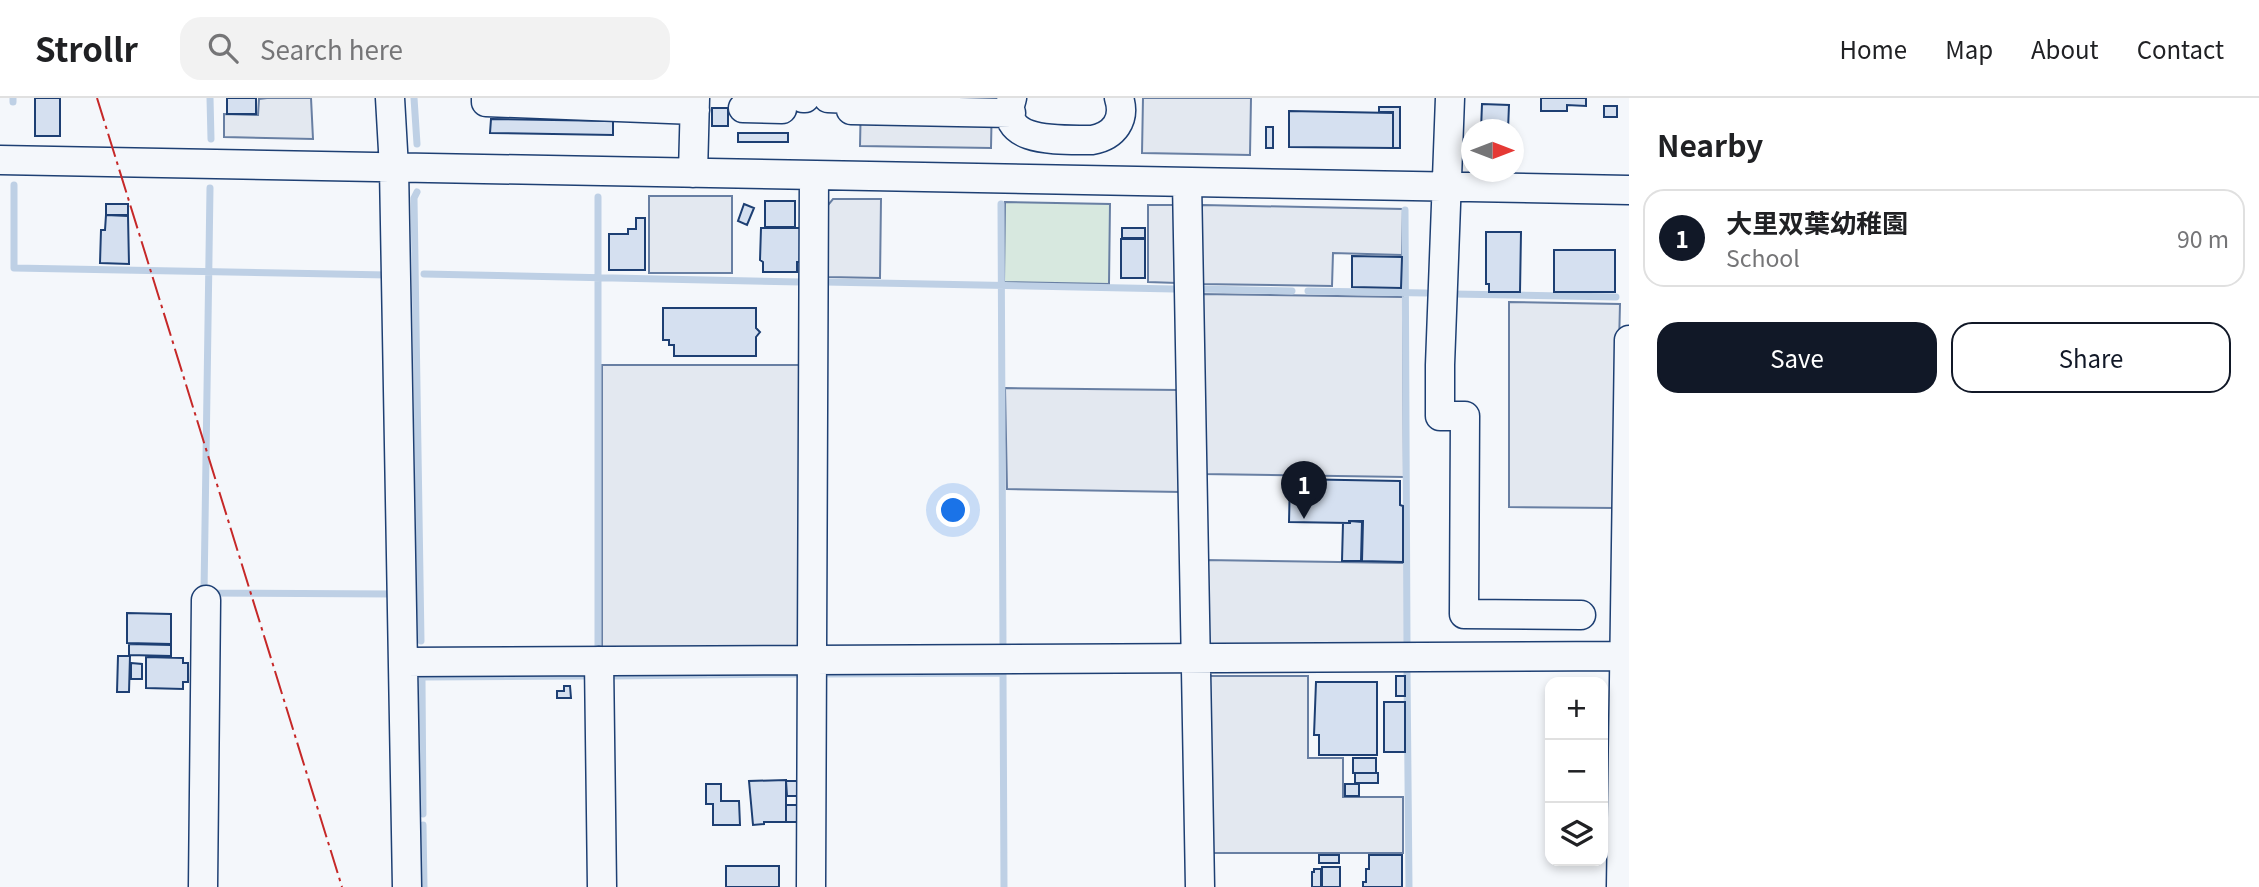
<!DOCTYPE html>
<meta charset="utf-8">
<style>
:root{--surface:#fff;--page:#f2f2f2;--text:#202124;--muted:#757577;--line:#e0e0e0;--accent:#111827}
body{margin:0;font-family:Georgia,"Noto Sans JP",serif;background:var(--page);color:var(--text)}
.controls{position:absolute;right:21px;bottom:21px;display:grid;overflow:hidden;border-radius:14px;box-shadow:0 4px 10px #0003}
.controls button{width:63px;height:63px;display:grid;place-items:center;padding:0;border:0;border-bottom:2px solid var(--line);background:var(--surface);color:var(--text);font:35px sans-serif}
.compass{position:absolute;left:1461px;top:21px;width:63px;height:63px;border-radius:50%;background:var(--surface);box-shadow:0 4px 10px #0003;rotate:90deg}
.you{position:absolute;left:954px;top:413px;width:24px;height:24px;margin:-18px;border:5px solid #fff;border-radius:50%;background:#1a73e8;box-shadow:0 0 0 10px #1a73e833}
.badge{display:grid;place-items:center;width:46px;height:46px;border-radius:50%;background:var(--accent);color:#fff;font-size:23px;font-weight:700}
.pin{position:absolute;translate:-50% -58px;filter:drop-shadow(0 2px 4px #0008)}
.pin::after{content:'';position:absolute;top:37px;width:24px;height:21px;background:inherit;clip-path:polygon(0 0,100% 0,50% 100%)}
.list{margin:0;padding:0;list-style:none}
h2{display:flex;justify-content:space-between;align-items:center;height:91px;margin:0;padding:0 28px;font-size:30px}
h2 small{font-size:23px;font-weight:400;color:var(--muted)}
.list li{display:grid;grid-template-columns:46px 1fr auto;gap:21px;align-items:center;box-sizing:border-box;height:98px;margin:0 14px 14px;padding:0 14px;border:2px solid var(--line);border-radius:21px}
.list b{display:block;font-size:26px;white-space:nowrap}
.list p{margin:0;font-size:23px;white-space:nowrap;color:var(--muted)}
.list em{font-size:23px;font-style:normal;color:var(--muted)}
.actions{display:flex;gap:14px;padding:21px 28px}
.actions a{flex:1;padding:16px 0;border:2px solid var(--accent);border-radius:21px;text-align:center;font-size:24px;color:var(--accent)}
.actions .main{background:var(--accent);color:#fff}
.icon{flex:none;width:38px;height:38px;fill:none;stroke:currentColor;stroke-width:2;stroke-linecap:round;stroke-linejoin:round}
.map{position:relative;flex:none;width:1629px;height:789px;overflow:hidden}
header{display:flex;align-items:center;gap:42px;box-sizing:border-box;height:98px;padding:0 35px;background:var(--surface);border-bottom:2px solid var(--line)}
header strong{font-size:33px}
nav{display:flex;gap:38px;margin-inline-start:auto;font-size:24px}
.search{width:490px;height:63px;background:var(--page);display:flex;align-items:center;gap:18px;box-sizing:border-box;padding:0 24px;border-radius:21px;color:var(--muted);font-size:26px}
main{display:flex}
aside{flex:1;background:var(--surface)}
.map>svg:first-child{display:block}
.green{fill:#d7e8df;stroke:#687fa3;stroke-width:2}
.parking{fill:#e3e8f0;stroke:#687fa3;stroke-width:2}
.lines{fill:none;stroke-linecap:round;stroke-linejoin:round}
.stream{stroke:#bed0e5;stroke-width:7}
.building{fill:#d5e0f0;stroke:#1d3f73;stroke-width:2}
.minor-casing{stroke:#1d3f73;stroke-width:31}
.minor{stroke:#f4f7fb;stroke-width:28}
.power{stroke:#c62828;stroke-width:2;stroke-dasharray:24 5 3.5 5;stroke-linecap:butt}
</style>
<header>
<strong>Strollr</strong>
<div class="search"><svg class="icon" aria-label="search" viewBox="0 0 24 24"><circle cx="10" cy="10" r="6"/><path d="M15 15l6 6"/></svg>Search here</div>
<nav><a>Home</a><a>Map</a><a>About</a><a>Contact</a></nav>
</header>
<main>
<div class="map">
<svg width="1629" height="789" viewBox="0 0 1629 789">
<rect width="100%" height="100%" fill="#f4f7fb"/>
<path class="green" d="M1005 104 1110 106 1109 186 1004 184Z"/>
<path class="parking" d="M267 0H311L313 41 224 39V16L258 17 259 1Z
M861 0H992L991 50 860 48Z
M1143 0H1251L1250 57 1142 55Z
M649 98H732V175H649Z
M833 101H881L880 180 827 179 828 107Z
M1148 107H1178L1177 185 1148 184Z
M1203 107 1403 111 1402 157 1333 155 1332 188 1198 186 1200 111Z
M1199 196 1403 199 1404 379 1202 376Z
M1509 204 1620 206 1615 410 1509 409Z
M602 267H804V545L794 554H602Z
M1005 290 1179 292 1181 394 1007 391Z
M1204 462 1405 465V548L1214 550 1205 542Z
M1209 578H1308V660H1343V699H1403V755H1209Z"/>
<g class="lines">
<path class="stream" d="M13 0V4
M210 0 211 41
M414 0 417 46
M14 87V170L388 177
M210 90 204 495 393 496
M417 94 414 100 421 543
M598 99V553
M1001 106 1003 550
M1405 112 1407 547
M424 176 801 184
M825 184 1174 191
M1200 191 1292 193
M1308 193 1426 195
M1453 196 1616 199
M1407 572 1409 789
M1003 575 1004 789
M829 576 1000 575
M613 578 796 576
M422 579 584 578
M422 582 423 716
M423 727 424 789"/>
</g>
<path class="building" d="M35 0H60V38H35Z
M227 0H256V16H227Z
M1541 0H1586V8L1567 7V13H1541Z
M1482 6 1509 7 1508 32H1481Z
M1604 8H1617V19H1604Z
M1379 9H1400V50H1393V14H1379Z
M712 10H728V28H712Z
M1289 13 1393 15V50L1289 49Z
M491 21 613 23V37L490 35Z
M1266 29H1273V50H1266Z
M738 35H788V44H738Z
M765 103H795V129H765Z
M106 106H128V117H106Z
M744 106 754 110 747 127 738 123Z
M106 117 128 118 129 166 100 165 101 132H105Z
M636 120H645V172H609V136H628V131H636Z
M761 130H800V164H797V174H763V164L760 162Z
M1122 130H1145V140H1122Z
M1486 134H1521L1520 194H1489V186H1486Z
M1121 141H1145V180H1121Z
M1554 152H1615V194H1554Z
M1352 158 1402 159 1401 190 1352 189Z
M663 210H756V230L760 234 756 239V258H674V247H669V242H663Z
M1290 381 1400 383V407L1403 408V464L1362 463 1363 423H1349V425L1289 424Z
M1350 423 1362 424 1361 463H1342L1343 425H1350Z
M127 515 171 516V546L127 545Z
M129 546 171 547V558L129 557Z
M118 558H130L129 594H117Z
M146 559 183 560V565H188V584H183V591L146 590Z
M131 565 142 566V581H131Z
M1396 578H1405V598H1396Z
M1316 584H1377V657H1319V637H1314Z
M564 588H570L571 600H557V593H564Z
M1384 604H1405V654H1384Z
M1353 660H1376V675H1353Z
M1355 675H1378V685H1355Z
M786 682V724H764V726L753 727 749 683Z
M786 683H800V698H787Z
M706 686H721V703H739L740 727H713V706H706Z
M1345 686H1359V698H1345Z
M786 707H798L799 724H786Z
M1319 757H1339V765H1319Z
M1369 757H1402V789H1363V784H1366V771H1369Z
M726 768H779V789H726Z
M1322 769H1340V789H1322Z
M1314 771H1321V789H1312V774H1314Z"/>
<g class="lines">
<g class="minor-casing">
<path id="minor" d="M390 0 394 70 407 789
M486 0V4L695 12
M803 0H805
M828 0 851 1V12L1011 15
M1012 0C996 48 1065 41 1092 42 1114 38 1126 22 1119 0
M1450 0 1440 267V318H1465L1464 516 1581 517
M743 10 782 11V0
M0 62 1629 92
M693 75 695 0
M1187 84 1200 789
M599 563 602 789
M403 564 1629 558
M203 789 206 502
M811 789 814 77
M1621 789 1629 242"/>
</g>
<use href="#minor" class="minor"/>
<path class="power" d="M97 0 342 789"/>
</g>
</svg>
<div class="controls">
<button>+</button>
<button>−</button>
<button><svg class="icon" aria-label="layers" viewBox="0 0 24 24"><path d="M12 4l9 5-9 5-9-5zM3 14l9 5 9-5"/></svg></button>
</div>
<svg class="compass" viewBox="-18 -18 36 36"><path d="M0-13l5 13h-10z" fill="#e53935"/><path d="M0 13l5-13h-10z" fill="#757577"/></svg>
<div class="you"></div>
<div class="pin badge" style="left:1304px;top:421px">1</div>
</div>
<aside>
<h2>Nearby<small></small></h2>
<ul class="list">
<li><span class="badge">1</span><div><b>大里双葉幼稚園</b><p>School</p></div><em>90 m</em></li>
</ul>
<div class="actions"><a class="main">Save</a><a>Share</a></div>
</aside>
</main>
